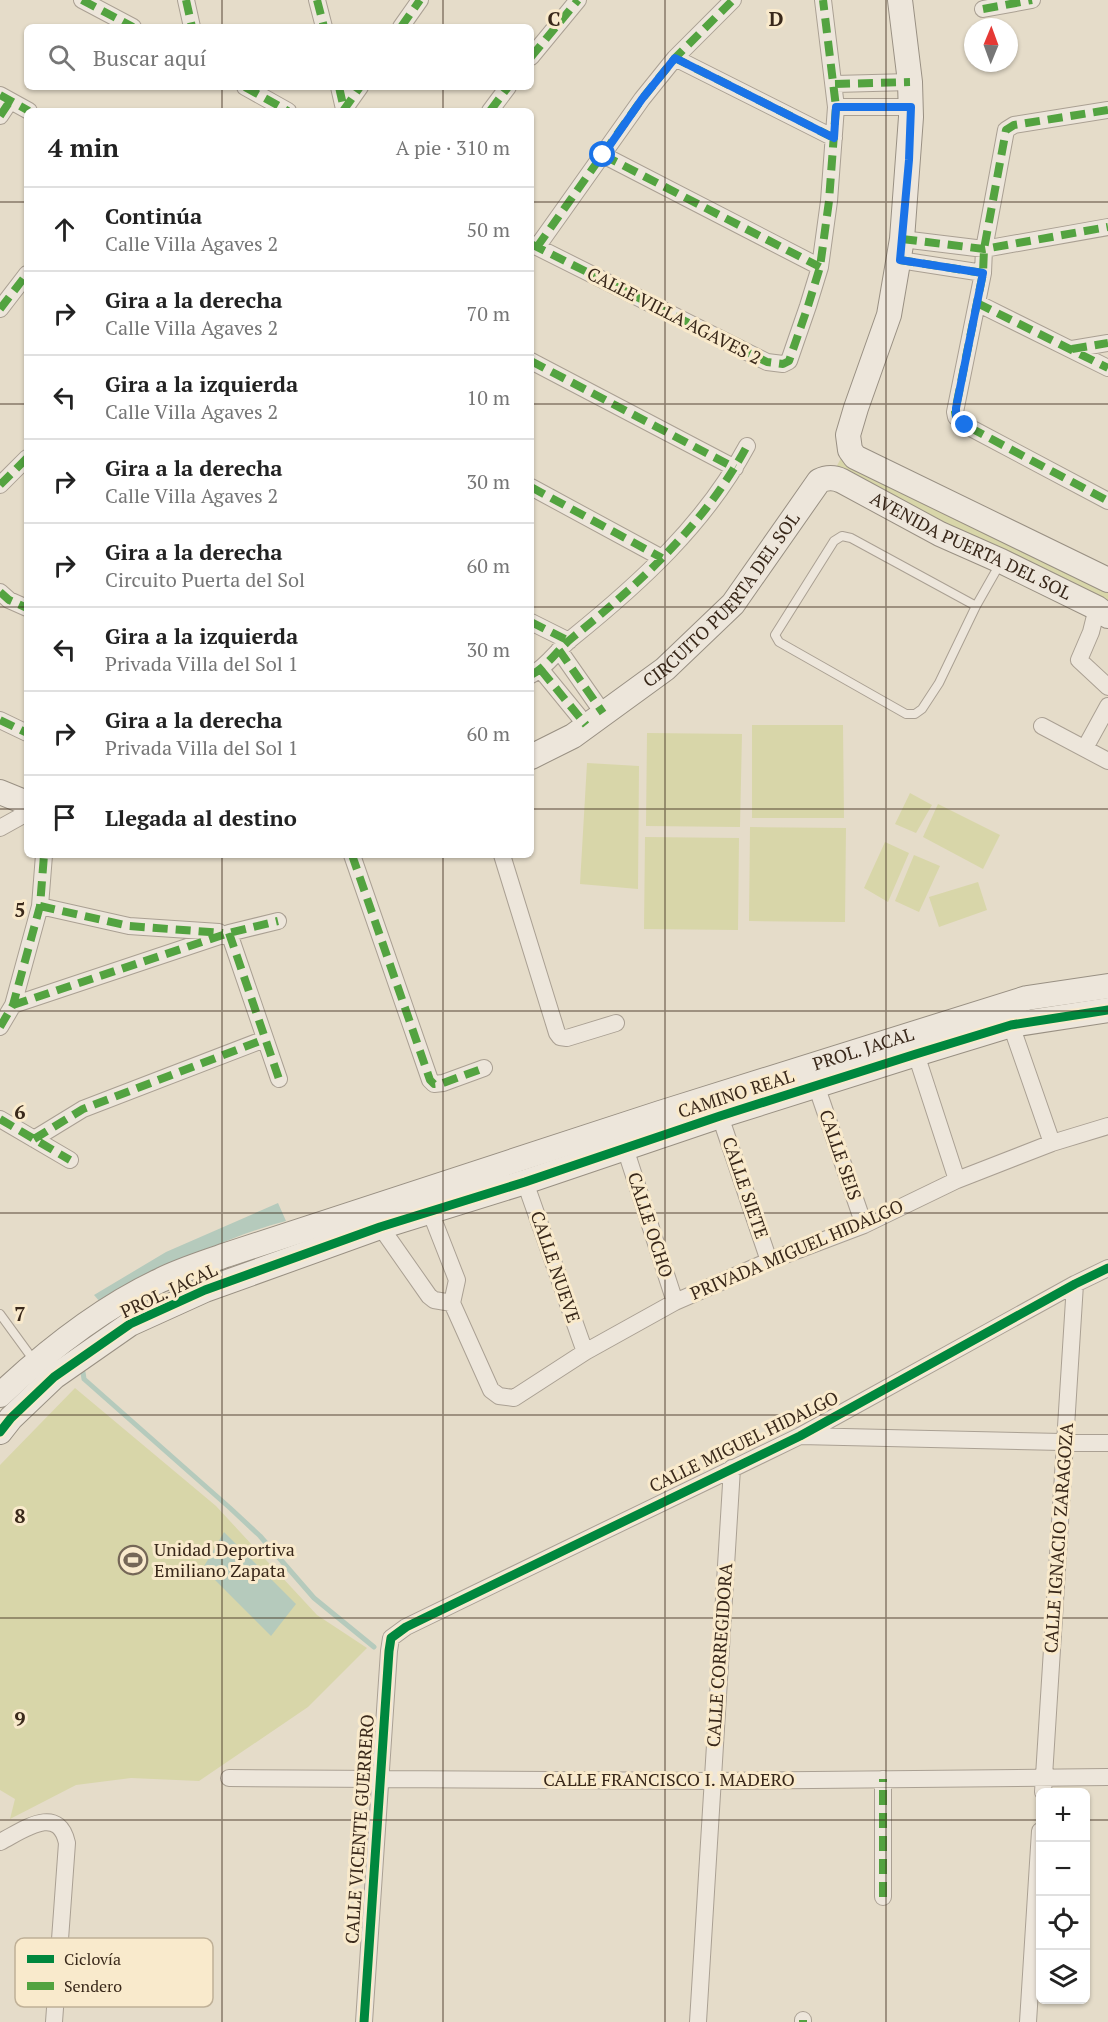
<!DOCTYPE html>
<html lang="es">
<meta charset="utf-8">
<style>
:root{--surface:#fff;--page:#f2f2f2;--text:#222;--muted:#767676;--line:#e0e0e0}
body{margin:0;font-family:"PT Serif",serif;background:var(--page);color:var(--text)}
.controls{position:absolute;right:18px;bottom:18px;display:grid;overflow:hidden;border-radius:9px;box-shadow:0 2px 4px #0004}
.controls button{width:54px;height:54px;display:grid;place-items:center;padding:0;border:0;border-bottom:2px solid var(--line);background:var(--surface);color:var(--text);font:30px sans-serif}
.compass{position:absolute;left:964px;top:18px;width:54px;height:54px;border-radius:50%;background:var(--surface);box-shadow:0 2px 4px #0004;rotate:1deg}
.stop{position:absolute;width:18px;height:18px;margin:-14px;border:4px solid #1a73e8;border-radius:50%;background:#fff}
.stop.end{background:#1a73e8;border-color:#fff;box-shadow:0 2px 6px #0008}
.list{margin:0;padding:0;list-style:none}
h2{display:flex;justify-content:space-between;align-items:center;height:78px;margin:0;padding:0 24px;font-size:26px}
h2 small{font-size:20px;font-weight:400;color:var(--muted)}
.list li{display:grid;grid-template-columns:39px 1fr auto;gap:18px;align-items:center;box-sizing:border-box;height:84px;padding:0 24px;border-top:2px solid var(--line)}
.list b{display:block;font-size:22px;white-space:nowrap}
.list p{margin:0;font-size:20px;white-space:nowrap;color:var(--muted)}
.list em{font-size:20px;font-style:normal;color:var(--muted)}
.icon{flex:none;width:33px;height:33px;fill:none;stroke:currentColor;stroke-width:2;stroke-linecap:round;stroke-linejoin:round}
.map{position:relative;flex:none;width:1108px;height:2022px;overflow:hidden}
.search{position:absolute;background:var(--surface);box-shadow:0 2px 4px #0004;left:24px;top:24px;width:510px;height:66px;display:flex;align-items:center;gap:15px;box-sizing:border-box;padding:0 21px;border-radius:9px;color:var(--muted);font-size:22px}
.panel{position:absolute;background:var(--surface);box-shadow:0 2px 4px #0004;left:24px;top:108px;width:510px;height:750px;border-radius:9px}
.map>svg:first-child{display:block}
.green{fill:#d8d6a9}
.water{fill:#b5cabc}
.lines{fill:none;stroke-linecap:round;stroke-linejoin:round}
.stream{stroke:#b5cabc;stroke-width:5}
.lane-casing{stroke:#aaa093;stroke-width:10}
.street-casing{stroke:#aaa093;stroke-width:18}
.secondary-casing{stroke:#999083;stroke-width:26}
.lane{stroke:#ede6db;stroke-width:8}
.street{stroke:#ede6db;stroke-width:16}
.secondary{stroke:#ede6db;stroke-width:24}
.quiet{stroke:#53a340;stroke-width:8;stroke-dasharray:15 8;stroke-linecap:butt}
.cycleway-casing{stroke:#f9eacc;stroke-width:13}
.cycleway{stroke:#00873e;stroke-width:9}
.route{stroke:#1a73e8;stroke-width:8}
.grid{fill:none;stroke:#39281a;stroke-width:1.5;stroke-opacity:0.55}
.labels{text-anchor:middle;stroke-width:6;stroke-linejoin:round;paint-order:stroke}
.street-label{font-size:18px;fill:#39281a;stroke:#f9eacc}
.poi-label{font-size:18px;fill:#39281a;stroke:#f9eacc;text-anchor:start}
.key{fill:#f9eacc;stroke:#bfb097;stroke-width:1.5}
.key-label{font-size:16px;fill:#39281a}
.grid-label{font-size:20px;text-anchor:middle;font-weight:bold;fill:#39281a;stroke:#f9eacc;stroke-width:6;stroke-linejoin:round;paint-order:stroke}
</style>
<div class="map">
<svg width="1108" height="2022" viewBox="0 0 1108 2022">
<rect width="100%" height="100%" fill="#e5dcc9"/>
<path class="green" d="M849 443 1108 580V617L831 477Z
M752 725H843L844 818H752Z
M647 733 742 734 740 827 646 826Z
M587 763 639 766 638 889 580 884Z
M910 793 932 805 916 833 895 824Z
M938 804 1000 835 983 869 923 837Z
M750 827 846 828 845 922 749 921Z
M645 837 739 838 738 930 644 929Z
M885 842 909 853 888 902 864 888Z
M914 855 940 866 919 912 895 901Z
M978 882 987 910 939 927 929 897Z
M75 1388 216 1506 317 1615 367 1648 308 1707 199 1781 131 1778 76 1785 10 1819 15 1799 0 1790V1465Z"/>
<path class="water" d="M278 1203 286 1221C221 1238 160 1272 101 1303L94 1295 166 1252Z
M224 1532 296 1604 271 1636 203 1568Z"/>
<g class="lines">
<path class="stream" d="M82 1366 84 1379 230 1508 260 1536 314 1598 374 1647"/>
<g class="lane-casing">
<path id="lane" d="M976 606 851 538 842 536 834 541 775 635 779 642 906 714H915L922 709 939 683 976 606 1001 562
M0 1314 35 1362"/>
</g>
<g class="street-casing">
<path id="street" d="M82 0 133 27
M186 0 192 27
M317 0 324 27
M983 9 1032 0
M401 27 420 0
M531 57 578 0
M675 58 834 138
M835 84 910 82
M245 87 288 111
M339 87 344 109
M0 95 29 111
M836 107H911
M1108 110 1014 125 1006 130 984 249 983 273 955 412 956 417 965 425 1108 501
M343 111 360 87
M490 111 508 87
M0 116 10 101
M603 155 820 267
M902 239 984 249 1108 227
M531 244 767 362 783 364 789 361 808 306 820 267 829 201 836 107 823 0
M537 247 642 99 675 58 733 0
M900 260 983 273
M977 303 1108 368
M0 309 27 274
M1072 349 1108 343
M531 361 735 468
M0 485 27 458
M531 487 662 558
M0 592 9 600 27 608
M1097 608 1091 632 1079 660 1108 687
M531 622 569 641
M559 650 603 713
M541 670 586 725
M531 675C548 666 557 650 572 638 640 583 705 524 747 446
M0 720 27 733
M1042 726 1108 761
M1085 748 1108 706
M0 828 27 813
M352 855 430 1080 434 1084 443 1083 484 1068
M502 855 557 1033 560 1037 567 1038 616 1023
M40 906 129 926 219 932
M229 933 279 1079
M13 1005 229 933 278 921
M1011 1025 1052 1143
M0 1027 13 1005 40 906 44 855
M916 1054 957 1180
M816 1085 864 1225
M720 1116 769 1261
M0 1119 70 1160
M34 1139 83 1109 265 1039
M625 1148 675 1302
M525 1182 585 1352
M430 1211 457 1280 452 1303 491 1390 499 1396 514 1398 585 1352 675 1302 769 1261 864 1225 957 1180 1052 1143 1108 1126
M375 1219 429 1296 434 1300 452 1303
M800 1436 1108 1443
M229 1778 712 1781 1108 1777
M1043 1792 1075 1284
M0 1842C22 1831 58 1803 67 1843L54 2022
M883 1897V1779
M364 2022 389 1651 391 1638 406 1627 800 1436 1075 1284 1108 1268
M698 2022 732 1468
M803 2022V2020
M1028 2022 1040 1831"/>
</g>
<g class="secondary-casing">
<g id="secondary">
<path d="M900 0 910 82 911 117 902 239 889 315 856 408 848 435 850 450 855 457 1108 580"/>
<path id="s1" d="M531 757 573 736 665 669 733 604 819 481C827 477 834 477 842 481L940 534 1001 561 1097 608 1108 616"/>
<path d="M0 792 27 803"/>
<path id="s2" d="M0 1395C48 1350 101 1308 161 1280 181 1270 204 1263 226 1255L660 1113 1027 998 1108 986"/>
<path d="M0 1432 11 1418 54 1377 130 1324 205 1290 380 1227 525 1182 720 1116 916 1054 1011 1025 1108 1010"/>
</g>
</g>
<use href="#lane" class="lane"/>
<use href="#street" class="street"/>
<use href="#secondary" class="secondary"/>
<path class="quiet" d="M82 0 133 27
M186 0 192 27
M317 0 324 27
M983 9 1032 0
M401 27 420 0
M531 57 578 0
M675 58 834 138
M835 84 910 82
M245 87 288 111
M339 87 344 109
M0 95 29 111
M836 107H911
M1108 110 1014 125 1006 130 984 249 983 273 955 412 956 417 965 425 1108 501
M343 111 360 87
M490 111 508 87
M0 116 10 101
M603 155 820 267
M902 239 984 249 1108 227
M531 244 767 362 783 364 789 361 808 306 820 267 829 201 836 107 823 0
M537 247 642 99 675 58 733 0
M900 260 983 273
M977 303 1108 368
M0 309 27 274
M1072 349 1108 343
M531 361 735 468
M0 485 27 458
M531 487 662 558
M0 592 9 600 27 608
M531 622 569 641
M559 650 603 713
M541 670 586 725
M531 675C548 666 557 650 572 638 640 583 705 524 747 446
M0 720 27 733
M352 855 430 1080 434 1084 443 1083 484 1068
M40 906 129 926 223 933
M229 933 279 1079
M13 1005 229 933 278 921
M0 1027 13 1005 40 906 44 855
M0 1119 70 1160
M34 1139 83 1109 265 1039
M883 1897V1779
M803 2022V2020"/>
<g class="cycleway-casing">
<path id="cycleway" d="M0 1432 11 1418 54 1377 130 1324 205 1290 380 1227 525 1182 720 1116 916 1054 1011 1025 1108 1010
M364 2022 389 1651 391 1638 406 1627 800 1436 1075 1284 1108 1268"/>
</g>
<use href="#cycleway" class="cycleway"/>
</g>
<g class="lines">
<path class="route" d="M603 155 642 99 675 58 834 138 836 107H911L909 160 900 260 983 273 956 408V417L965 425"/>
</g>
<path class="grid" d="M222 0V27M443 0V27M665 0V2022M886 0V2022M222 87V111M443 87V111M0 202H27M531 202H1108M0 404H27M531 404H1108M0 607H27M531 607H1108M0 809H27M531 809H1108M222 855V2022M443 855V2022M0 1011H1108M0 1213H1108M0 1415H1108M0 1618H1108M0 1820H1040M1086 1820H1108"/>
<defs>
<g id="stadium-ring" transform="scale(1.5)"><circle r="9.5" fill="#f9eacc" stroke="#756757" stroke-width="1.5"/><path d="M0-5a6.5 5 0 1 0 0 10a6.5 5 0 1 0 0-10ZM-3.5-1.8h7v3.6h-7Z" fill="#756757"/></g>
</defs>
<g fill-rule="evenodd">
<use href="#stadium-ring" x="133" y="1560"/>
</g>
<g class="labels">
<g class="street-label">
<text transform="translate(674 316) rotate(27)" y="6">CALLE VILLA AGAVES 2</text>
<text dy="6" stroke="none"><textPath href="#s1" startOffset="573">AVENIDA PUERTA DEL SOL</textPath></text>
<text dy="6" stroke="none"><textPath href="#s1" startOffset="250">CIRCUITO PUERTA DEL SOL</textPath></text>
<text dy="6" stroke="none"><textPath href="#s2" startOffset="938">PROL. JACAL</textPath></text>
<text transform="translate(736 1094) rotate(-18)" y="6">CAMINO REAL</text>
<text transform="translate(840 1155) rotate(71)" y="6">CALLE SEIS</text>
<text transform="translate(745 1188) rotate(71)" y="6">CALLE SIETE</text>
<text transform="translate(650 1225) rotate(72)" y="6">CALLE OCHO</text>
<text transform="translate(797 1250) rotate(-23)" y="6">PRIVADA MIGUEL HIDALGO</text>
<text transform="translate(555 1267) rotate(71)" y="6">CALLE NUEVE</text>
<text transform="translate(169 1291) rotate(-25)" y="6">PROL. JACAL</text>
<text transform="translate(744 1442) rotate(-26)" y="6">CALLE MIGUEL HIDALGO</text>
<text transform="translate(1059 1538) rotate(-86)" y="6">CALLE IGNACIO ZARAGOZA</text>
<text transform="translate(720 1655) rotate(-86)" y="6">CALLE CORREGIDORA</text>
<text x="669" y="1786">CALLE FRANCISCO I. MADERO</text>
<text transform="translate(360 1829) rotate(-86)" y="6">CALLE VICENTE GUERRERO</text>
</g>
<g class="poi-label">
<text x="154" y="1556">Unidad Deportiva<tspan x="154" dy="21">Emiliano Zapata</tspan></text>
</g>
</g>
<rect x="15" y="1938" width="198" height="69" rx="9" class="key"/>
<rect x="27" y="1955" width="27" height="8" fill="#00873e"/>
<rect x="27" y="1982" width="27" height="8" fill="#53a340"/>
<g class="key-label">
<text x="64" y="1965">Ciclovía</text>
<text x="64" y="1992">Sendero</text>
</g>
<g class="grid-label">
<text x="554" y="26">C</text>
<text x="776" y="26">D</text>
<text x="20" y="917">5</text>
<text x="20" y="1119">6</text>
<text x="20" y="1321">7</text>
<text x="20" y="1523">8</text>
<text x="20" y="1726">9</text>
</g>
</svg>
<div class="controls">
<button>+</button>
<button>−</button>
<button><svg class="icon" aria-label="locate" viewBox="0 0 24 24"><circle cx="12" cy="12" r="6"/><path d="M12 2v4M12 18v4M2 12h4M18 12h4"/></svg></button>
<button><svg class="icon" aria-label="layers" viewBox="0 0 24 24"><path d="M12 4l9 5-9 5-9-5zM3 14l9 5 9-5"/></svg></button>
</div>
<svg class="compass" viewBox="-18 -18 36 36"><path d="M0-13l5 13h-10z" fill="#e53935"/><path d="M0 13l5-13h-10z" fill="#767676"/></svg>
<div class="stop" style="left:603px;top:155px"></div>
<div class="stop end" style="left:965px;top:425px"></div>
<div class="search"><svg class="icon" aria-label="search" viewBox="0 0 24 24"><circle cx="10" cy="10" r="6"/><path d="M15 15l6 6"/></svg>Buscar aquí</div>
<section class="panel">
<h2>4 min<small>A pie · 310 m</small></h2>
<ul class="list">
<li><svg class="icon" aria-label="ahead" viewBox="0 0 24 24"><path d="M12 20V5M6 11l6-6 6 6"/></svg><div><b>Continúa</b><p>Calle Villa Agaves 2</p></div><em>50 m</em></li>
<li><svg class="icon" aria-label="right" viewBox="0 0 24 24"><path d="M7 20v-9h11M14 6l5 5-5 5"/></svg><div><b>Gira a la derecha</b><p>Calle Villa Agaves 2</p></div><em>70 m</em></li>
<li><svg class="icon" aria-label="left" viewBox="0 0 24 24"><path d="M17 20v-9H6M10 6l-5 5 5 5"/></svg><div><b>Gira a la izquierda</b><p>Calle Villa Agaves 2</p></div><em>10 m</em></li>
<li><svg class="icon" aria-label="right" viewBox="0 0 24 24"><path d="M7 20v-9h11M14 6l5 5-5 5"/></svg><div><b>Gira a la derecha</b><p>Calle Villa Agaves 2</p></div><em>30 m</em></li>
<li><svg class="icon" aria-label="right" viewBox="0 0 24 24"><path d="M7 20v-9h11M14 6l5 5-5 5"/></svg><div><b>Gira a la derecha</b><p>Circuito Puerta del Sol</p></div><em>60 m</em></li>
<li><svg class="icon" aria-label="left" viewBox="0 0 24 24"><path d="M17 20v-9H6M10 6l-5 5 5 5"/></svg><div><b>Gira a la izquierda</b><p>Privada Villa del Sol 1</p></div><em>30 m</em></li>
<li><svg class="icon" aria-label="right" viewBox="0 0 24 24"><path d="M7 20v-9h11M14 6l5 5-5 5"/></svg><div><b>Gira a la derecha</b><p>Privada Villa del Sol 1</p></div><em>60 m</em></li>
<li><svg class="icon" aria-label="arrive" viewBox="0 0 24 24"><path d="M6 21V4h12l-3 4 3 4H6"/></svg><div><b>Llegada al destino</b></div></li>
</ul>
</section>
</div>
